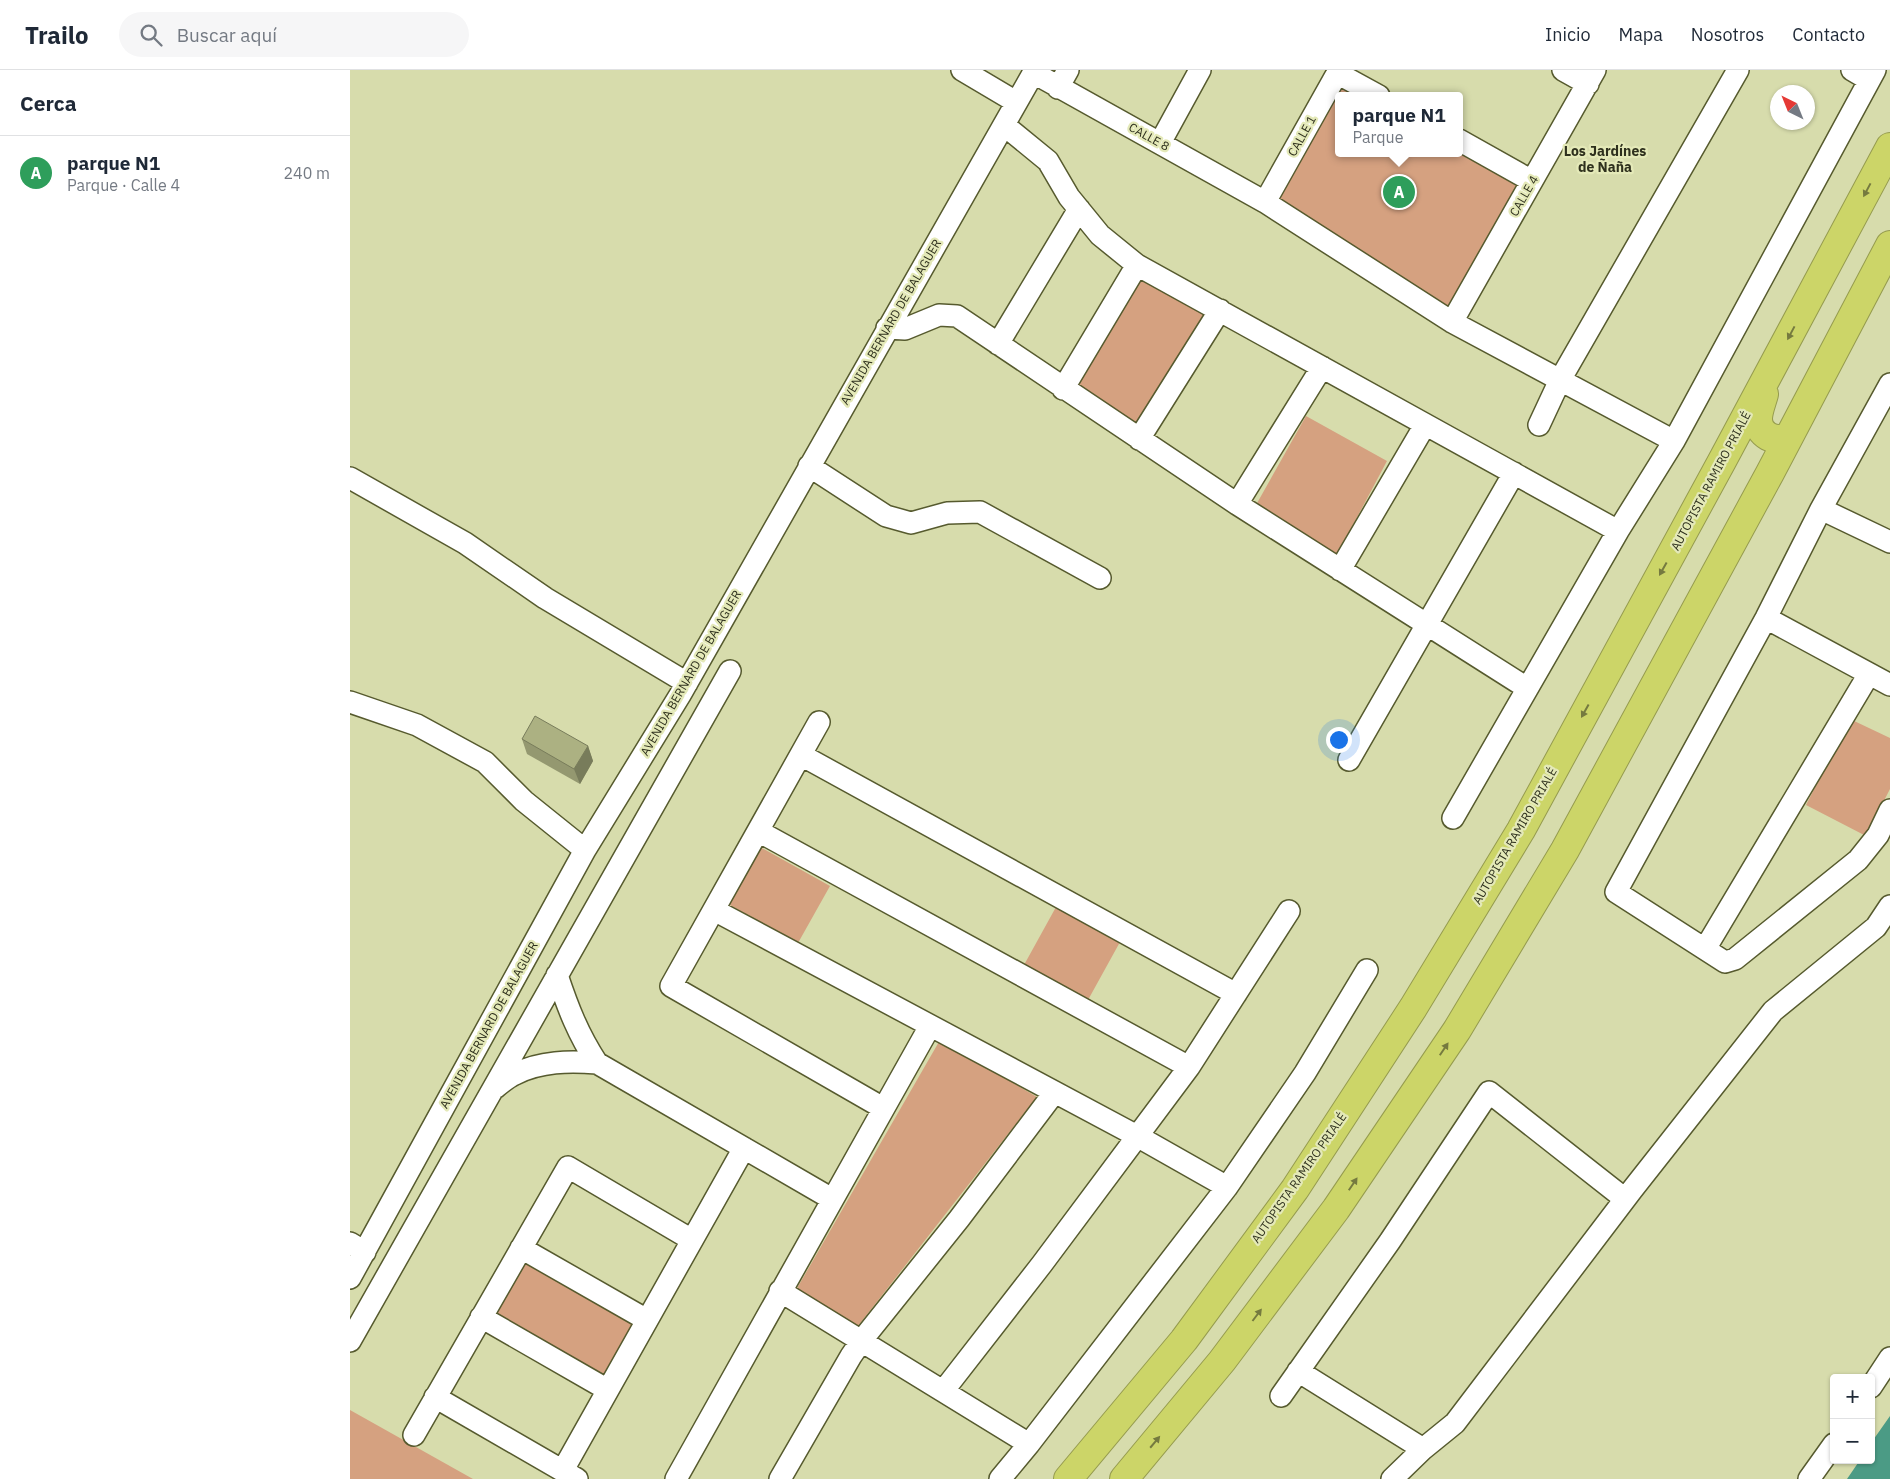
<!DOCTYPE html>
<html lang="es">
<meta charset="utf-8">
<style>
:root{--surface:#fff;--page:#f6f6f7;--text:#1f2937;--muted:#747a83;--line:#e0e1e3;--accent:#6c47c0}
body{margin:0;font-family:"IBM Plex Sans",sans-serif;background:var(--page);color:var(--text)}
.controls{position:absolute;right:15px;bottom:15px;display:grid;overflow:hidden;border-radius:5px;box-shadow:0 1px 4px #0004}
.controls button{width:45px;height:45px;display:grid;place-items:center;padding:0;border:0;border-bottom:1px solid var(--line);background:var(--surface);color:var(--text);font:25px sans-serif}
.compass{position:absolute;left:1420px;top:15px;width:45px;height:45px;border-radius:50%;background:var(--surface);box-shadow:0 1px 4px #0004;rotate:317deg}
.you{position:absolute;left:988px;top:669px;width:18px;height:18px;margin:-12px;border:4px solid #fff;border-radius:50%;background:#1a73e8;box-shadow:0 0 0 8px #1a73e833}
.badge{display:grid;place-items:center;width:32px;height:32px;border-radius:50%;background:var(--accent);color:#fff;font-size:16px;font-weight:700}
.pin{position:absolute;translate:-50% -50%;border:2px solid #fff;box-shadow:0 1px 5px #0006}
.popup{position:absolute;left:985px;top:22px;width:128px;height:65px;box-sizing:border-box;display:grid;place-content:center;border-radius:5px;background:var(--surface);filter:drop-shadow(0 1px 4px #0005);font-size:16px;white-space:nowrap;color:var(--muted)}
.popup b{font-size:19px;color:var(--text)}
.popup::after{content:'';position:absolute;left:50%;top:100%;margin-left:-10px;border:10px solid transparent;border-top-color:var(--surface)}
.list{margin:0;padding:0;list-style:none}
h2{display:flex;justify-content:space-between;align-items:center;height:65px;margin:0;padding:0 20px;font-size:21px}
h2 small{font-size:16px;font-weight:400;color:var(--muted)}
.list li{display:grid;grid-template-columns:32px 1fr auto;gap:15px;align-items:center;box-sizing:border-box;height:75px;padding:0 20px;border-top:1px solid var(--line)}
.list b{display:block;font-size:19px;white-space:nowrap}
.list p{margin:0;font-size:16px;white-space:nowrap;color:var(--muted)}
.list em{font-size:16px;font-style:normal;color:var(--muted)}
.icon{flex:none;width:28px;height:28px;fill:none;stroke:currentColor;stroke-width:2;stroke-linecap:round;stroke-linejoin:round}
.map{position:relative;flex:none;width:1540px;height:1409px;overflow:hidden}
header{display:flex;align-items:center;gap:30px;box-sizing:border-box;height:70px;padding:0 25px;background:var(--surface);border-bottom:1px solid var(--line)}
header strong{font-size:24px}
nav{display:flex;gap:28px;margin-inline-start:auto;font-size:18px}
.search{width:350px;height:45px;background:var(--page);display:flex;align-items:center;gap:12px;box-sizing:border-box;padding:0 18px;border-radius:28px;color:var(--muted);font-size:19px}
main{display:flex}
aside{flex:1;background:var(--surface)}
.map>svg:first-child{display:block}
.green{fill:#d5a180}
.water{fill:#4b9b85}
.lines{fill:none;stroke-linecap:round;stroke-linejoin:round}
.minor-casing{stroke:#565a2e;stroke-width:24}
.highway-casing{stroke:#959b4e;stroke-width:30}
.minor{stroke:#fff;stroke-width:21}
.highway{stroke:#ccd568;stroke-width:28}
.wall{fill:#949870}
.shaded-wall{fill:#787c5b}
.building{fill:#acb182;stroke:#787c5b}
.oneway{fill:#757a3f}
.labels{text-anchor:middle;stroke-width:4.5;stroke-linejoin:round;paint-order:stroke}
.street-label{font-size:12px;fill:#2e301d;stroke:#e4e9b8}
.neighbourhood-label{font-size:14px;font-weight:bold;fill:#2e301d;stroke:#e4e9b8}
</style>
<header>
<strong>Trailo</strong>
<div class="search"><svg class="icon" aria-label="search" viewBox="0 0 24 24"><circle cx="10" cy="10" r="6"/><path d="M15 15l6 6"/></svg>Buscar aquí</div>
<nav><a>Inicio</a><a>Mapa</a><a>Nosotros</a><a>Contacto</a></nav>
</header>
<main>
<aside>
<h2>Cerca<small></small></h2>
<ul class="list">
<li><span class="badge" style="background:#2e9e5b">A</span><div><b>parque N1</b><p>Parque · Calle 4</p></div><em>240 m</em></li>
</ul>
</aside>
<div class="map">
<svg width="1540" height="1409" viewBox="0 0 1540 1409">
<rect width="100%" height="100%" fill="#d7dcac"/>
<path class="green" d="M992 12 1017 26H989V83H1109V77L1172 113 1100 242 925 131Z
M791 206 861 244 787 360 723 316Z
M956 346 1037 391 987 485 906 435Z
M1500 649 1540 668V719L1516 766 1456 735Z
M410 777 480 816 448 873 378 834Z
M706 837 770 872 738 930 674 895Z
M590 970 687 1027 508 1256 446 1220Z
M180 1192 289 1255 257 1311 147 1250 145 1240 172 1193Z
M0 1340 123 1409H0Z"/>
<path class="water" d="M1540 1346V1409H1497L1510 1390H1521V1373Z"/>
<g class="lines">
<g class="minor-casing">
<path id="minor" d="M612 0 666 32
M1213 0 1238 14
M1502 0 1519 10
M684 3 915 132 1102 252 1324 371
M987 3 1029 26
M708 18 718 0
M654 55 698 91 719 127 750 165 787 195 1268 461
M1109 70 1182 111
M810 73 850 0
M915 132 989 0
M1102 252 1245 0
M537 258 555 259 589 245 607 246 887 434 1177 618
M648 274 729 139
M1540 314 1471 439 1416 548 1266 822 1375 892 1385 889 1508 790 1528 765 1540 740
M713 319 787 195
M1189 355 1210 310 1388 0
M789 369 870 240
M459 396 536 446 561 453 597 443 630 442 750 508
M0 408 115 473 195 528 337 613
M887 434 972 297
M1471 439 1540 472
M990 500 1075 355
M1416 548 1540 615
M0 632 67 655 135 692 174 731 235 780
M469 652 321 916 533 1038
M451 685 886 924
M999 690 1164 403
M1103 748 1268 461 1324 371 1525 0
M408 761 839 997
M364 840 787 1066 877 1117
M1355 879 1519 604
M207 905C218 938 228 964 247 993
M145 1018C151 1013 158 1007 165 1004 191 991 219 991 247 993L482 1129
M0 1173 15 1182
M171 1178 297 1250
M0 1208 235 780 330 625 685 0
M430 1221 679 1374
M131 1247 258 1320
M0 1271 380 601
M948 1301 1073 1379
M1521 1317 1540 1288
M594 1320 692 1194 839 997 939 841
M931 1326 1040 1171 1139 1022 1275 1129
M85 1327 227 1409
M64 1365 218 1097 342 1170
M213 1400 394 1078
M326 1409 580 956
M430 1409 501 1286 512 1270 609 1149 704 1023
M650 1409 679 1374 877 1117 955 1003 1017 900
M1042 1409 1073 1379 1105 1353 1282 1120 1423 941 1526 857 1540 836
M1459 1409 1484 1374"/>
</g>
<g class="highway-casing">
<path id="highway" d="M1414 324C1412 332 1408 341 1408 349 1408 365 1425 373 1438 367
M718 1409 834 1270 945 1119 1063 938 1171 760 1372 391 1540 77
M774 1409 872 1291 986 1139 1107 960 1215 780 1420 403 1540 175"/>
</g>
<use href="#minor" class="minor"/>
<use href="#highway" class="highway"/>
</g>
<path class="wall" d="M172 669 238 676 243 691 230 714 177 684Z"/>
<path class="shaded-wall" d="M238 676 243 691 230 714 224 699Z"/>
<path class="building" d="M185 646 238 676 224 699 172 669Z"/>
<defs><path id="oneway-solid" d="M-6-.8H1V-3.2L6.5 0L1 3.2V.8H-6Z" transform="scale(1.25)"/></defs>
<g class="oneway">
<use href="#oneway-solid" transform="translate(1517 120) rotate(118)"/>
<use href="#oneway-solid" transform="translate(1441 263) rotate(118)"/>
<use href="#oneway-solid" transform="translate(1313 499) rotate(119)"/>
<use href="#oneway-solid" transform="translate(1235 641) rotate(119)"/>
<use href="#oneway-solid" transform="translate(1094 979) rotate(-56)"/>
<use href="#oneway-solid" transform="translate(1003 1114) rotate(-56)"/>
<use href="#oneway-solid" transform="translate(907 1245) rotate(-53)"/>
<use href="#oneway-solid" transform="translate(805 1372) rotate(-50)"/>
</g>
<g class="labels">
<g class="street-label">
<text transform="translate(952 66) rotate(-61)" y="4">CALLE 1</text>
<text transform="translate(799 67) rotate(29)" y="4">CALLE 8</text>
<text transform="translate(1174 126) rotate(-60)" y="4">CALLE 4</text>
<text transform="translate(541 252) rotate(-60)" y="4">AVENIDA BERNARD DE BALAGUER</text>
<text transform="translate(1361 411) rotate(-62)" y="4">AUTOPISTA RAMIRO PRIALÉ</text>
<text transform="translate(341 603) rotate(-60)" y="4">AVENIDA BERNARD DE BALAGUER</text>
<text transform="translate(1165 766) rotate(-60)" y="4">AUTOPISTA RAMIRO PRIALÉ</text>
<text transform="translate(139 955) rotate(-61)" y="4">AVENIDA BERNARD DE BALAGUER</text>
<text transform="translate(949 1108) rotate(-55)" y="4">AUTOPISTA RAMIRO PRIALÉ</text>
</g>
<g class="neighbourhood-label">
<text x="1255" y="86">Los Jardínes<tspan x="1255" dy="16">de Ñaña</tspan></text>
</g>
</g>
</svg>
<div class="controls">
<button>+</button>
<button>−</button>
</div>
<svg class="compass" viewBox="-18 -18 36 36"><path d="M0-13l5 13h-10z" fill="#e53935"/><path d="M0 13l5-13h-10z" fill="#747a83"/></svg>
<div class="you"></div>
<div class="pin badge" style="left:1049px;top:122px;background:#2e9e5b">A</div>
<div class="popup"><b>parque N1</b>Parque</div>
</div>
</main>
